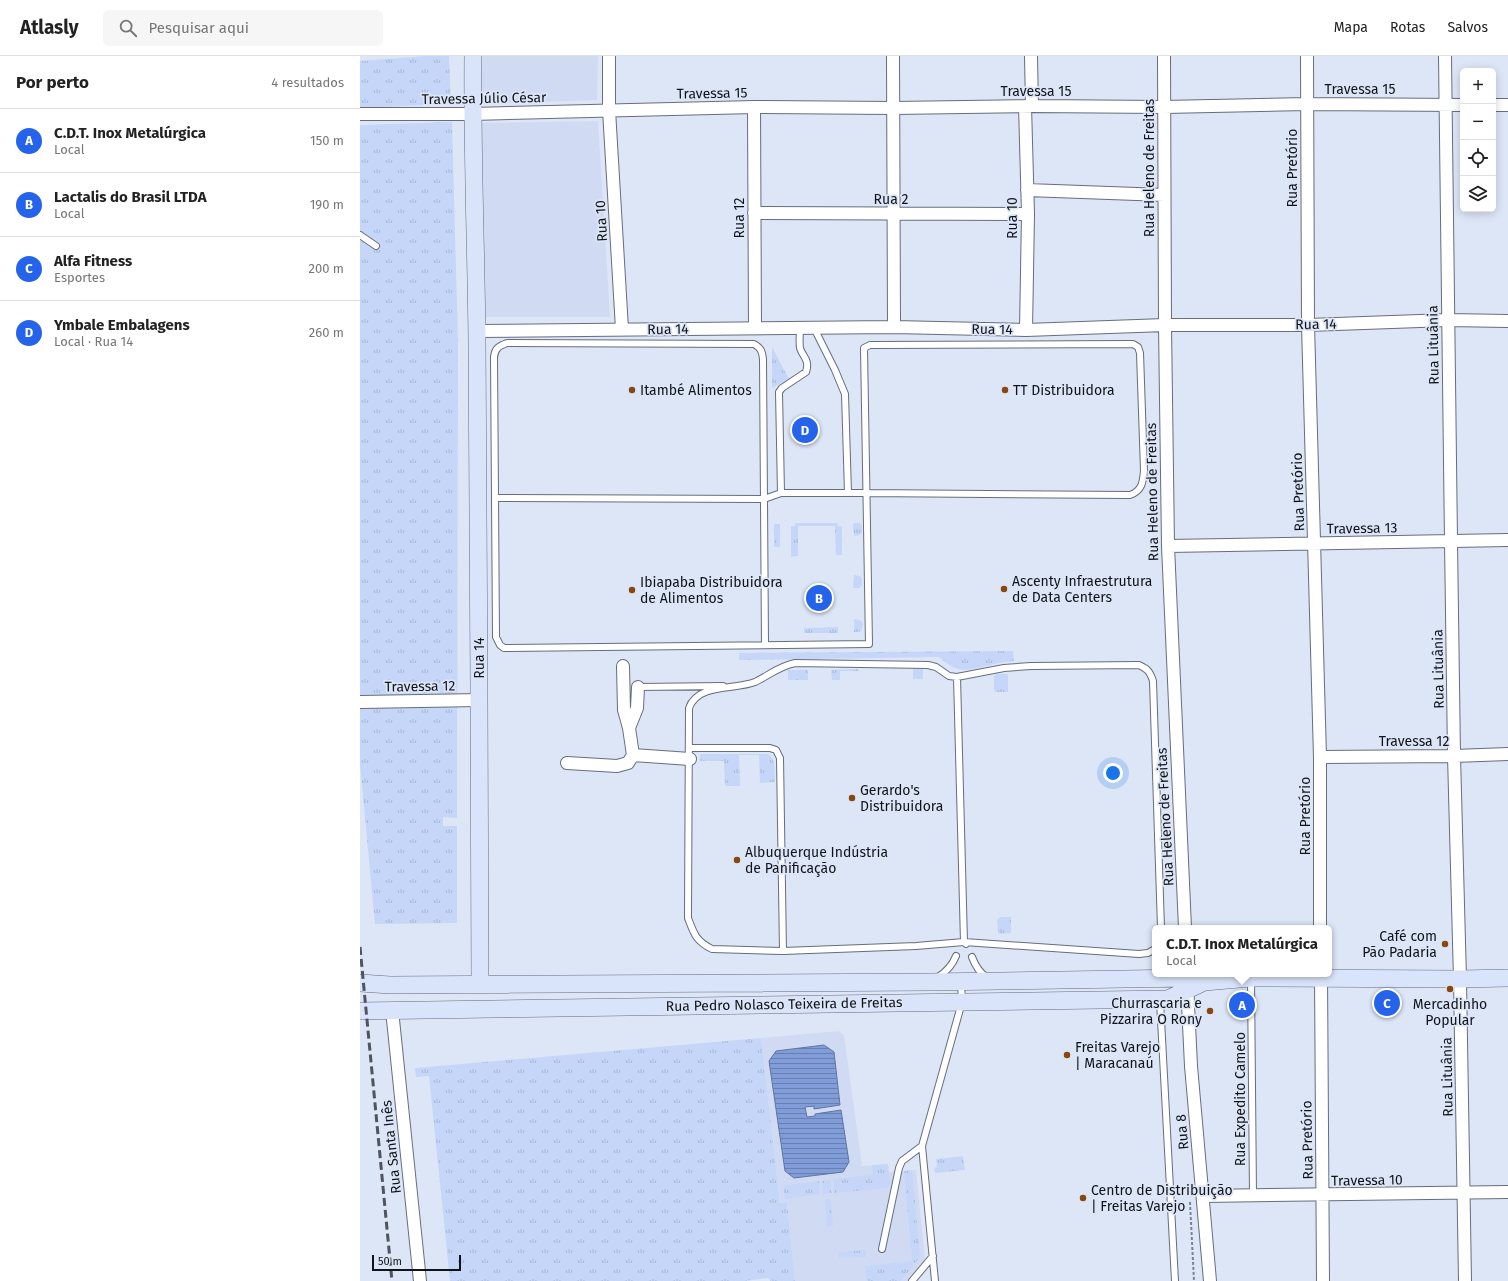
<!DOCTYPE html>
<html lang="pt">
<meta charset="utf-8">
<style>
:root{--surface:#fff;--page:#f6f6f6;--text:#222;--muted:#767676;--line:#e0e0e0;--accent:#2563eb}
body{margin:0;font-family:"Fira Sans",sans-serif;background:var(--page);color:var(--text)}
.controls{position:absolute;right:12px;top:12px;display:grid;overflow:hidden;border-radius:6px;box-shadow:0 2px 10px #0003}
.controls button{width:36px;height:36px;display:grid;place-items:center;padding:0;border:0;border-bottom:1px solid var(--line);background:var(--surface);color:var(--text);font:20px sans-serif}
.scale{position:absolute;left:12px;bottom:10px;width:89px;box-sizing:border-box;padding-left:4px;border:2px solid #101319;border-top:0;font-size:11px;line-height:14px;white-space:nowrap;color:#101319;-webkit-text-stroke:3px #dde6f7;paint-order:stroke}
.you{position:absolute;left:753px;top:717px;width:14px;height:14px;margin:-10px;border:3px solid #fff;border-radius:50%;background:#1a73e8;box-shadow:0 0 0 6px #1a73e833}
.badge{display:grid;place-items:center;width:26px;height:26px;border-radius:50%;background:var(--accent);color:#fff;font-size:13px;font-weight:700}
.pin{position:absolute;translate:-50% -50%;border:2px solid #fff;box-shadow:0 1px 4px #0006}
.popup{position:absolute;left:792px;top:869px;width:180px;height:52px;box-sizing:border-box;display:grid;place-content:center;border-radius:6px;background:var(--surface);filter:drop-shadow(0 1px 3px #0005);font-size:13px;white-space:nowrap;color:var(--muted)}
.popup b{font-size:15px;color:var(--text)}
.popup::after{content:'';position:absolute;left:50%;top:100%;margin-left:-8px;border:8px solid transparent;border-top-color:var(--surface)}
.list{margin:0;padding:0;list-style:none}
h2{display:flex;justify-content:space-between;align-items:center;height:52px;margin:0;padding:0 16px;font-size:17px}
h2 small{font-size:13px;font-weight:400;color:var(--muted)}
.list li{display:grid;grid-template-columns:26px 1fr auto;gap:12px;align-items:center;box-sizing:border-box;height:64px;padding:0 16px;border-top:1px solid var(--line)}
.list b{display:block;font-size:15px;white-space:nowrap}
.list p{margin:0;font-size:13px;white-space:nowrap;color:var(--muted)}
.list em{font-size:13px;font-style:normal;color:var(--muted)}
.icon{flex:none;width:22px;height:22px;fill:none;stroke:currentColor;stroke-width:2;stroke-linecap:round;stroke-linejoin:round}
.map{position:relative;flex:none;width:1148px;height:1225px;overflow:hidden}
header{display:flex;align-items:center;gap:24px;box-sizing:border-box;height:56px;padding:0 20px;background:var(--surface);border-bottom:1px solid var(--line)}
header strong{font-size:19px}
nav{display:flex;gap:22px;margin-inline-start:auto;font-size:14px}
.search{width:280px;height:36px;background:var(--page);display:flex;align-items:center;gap:10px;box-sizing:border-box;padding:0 14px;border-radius:6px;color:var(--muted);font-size:15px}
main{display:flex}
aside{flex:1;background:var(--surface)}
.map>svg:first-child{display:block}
.built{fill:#d0dbf3}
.grass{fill:url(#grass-tufts)}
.water{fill:url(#water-rules);stroke:#5f749f}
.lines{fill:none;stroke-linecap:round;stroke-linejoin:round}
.lane-casing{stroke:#666d7c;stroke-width:8}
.street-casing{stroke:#666d7c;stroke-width:14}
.secondary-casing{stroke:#666d7c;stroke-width:18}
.path{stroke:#7c828e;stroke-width:2;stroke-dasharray:3 2;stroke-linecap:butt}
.lane{stroke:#fff;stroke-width:6}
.street{stroke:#fff;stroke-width:12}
.secondary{stroke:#d9e3fa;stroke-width:17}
.rail{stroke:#4f545e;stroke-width:3;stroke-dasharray:8 4;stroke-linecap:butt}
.poi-dot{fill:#87470f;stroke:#dde6f7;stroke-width:1.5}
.labels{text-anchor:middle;stroke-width:3.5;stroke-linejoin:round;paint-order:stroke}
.street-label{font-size:14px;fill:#101319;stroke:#dde6f7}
.poi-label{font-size:14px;fill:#101319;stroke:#dde6f7;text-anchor:start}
</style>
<header>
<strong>Atlasly</strong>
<div class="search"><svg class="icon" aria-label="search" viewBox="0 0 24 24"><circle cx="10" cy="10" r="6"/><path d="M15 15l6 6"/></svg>Pesquisar aqui</div>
<nav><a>Mapa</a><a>Rotas</a><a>Salvos</a></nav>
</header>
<main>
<aside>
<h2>Por perto<small>4 resultados</small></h2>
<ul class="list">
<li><span class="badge">A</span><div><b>C.D.T. Inox Metalúrgica</b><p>Local</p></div><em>150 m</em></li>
<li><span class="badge">B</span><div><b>Lactalis do Brasil LTDA</b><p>Local</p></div><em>190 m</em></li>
<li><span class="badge">C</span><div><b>Alfa Fitness</b><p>Esportes</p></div><em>200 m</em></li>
<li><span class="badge">D</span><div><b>Ymbale Embalagens</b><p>Local · Rua 14</p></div><em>260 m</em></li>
</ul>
</aside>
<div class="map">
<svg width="1148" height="1225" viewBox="0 0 1148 1225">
<defs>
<pattern id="grass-tufts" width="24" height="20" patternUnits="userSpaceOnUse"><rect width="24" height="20" fill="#c5d6f9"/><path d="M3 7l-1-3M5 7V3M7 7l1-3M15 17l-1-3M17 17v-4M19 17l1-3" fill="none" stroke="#a8b7d5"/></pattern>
<pattern id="water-rules" width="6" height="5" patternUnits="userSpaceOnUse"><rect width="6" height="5" fill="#819dd9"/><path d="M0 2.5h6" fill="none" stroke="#687faf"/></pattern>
</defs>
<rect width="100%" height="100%" fill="#dde6f7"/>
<path class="built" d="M120 0H238L237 44 119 48Z
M238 65 250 261H125L121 67Z
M479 975 484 979 502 1110 528 1108 529 1116 556 1114 565 1203 547 1225H435L427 1146 420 1147 401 982Z"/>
<path class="grass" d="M65 0H89L91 48 0 52V5Z
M92 66 98 286 97 762 83 761V770H97V867L15 868 0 708V69Z
M412 291 429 323 412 332Z
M435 467H477L478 470H482V499H476L475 470H438V500L431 501V470H435Z
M493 467H500L502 470V477L499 479 494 480Z
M414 468H420V491H414Z
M494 519 500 520 502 523V529L499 532H493Z
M494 563 500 564 503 567 502 573 499 576H494Z
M478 571V577H444V572Z
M653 595 654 605C637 605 611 617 598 613 591 611 585 606 579 601L379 604V597Z
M498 613 499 615H480V624H472L471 614Z
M553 613H563V623H553Z
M428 614H448V624H428Z
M636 618H648V636H636L634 634V620Z
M340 698H408C417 704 414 716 415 726L400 727 399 699H379L380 730H365L364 705H340Z
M640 861H651V877L640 878 638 875 637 864Z
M401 982 420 1147 427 1146 435 1225H411L408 1222 384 1225H90L69 1020 56 1021 55 1012Z
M603 1100 605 1114 575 1117 574 1112 577 1111 576 1103Z
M528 1108 530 1127 528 1132 474 1137 473 1123 513 1119 512 1109Z
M552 1114 560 1201 541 1225H507L505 1210 552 1205 544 1115Z
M470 1124 472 1137 463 1138 462 1125Z
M459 1125 460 1138 425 1143 423 1130Z
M465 1143H471L473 1170 467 1171Z
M506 1194V1201L479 1202 478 1196Z"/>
<path class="water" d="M464 989 474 996 480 1049 454 1053V1050L445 1051 447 1061 455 1060V1058L481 1054 489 1106 483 1116 434 1122 425 1115 409 1005 416 995Z"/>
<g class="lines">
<g class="lane-casing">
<path id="lane" d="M0 179 16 190
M454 272 475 314 485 338 488 437
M421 437 419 336 422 332 446 316C450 303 443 302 440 292 439 286 440 278 440 272
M135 442 404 443 421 437H506L770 439C782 435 783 426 784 415L780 297 778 291 773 288 510 289 504 292 509 588 144 592 140 589 136 581 134 301C135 292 139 290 147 287L394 288C401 292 402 295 403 303L405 589
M597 621 604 886 606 888
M278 631 363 630
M329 692H410L416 694 420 702 423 895
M795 893 788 897 779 898 604 886 556 890 423 895 352 893C336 885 334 878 328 862L329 652C338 627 375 634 395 626 410 619 417 611 435 607L568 609 576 611 589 620 597 621 644 612 671 610 779 609C788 613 790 616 793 625L801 872
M612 901C615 909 619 916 626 921
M578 921C586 916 592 910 596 900
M891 923 893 1140
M800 945 815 1225
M522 1193 539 1112 542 1105 562 1090
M552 1225 573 1200
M575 1225 562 1090 602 946 601 927"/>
</g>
<g class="street-casing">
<path id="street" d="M249 0V54L262 273
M533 0 534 271
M671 0 672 50
M804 0 805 269 808 490 825 872
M947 0 948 269 960 701V872
M1085 0 1091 485 1094 700 1100 923 1105 1225
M1133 49H1148
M665 50 668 158 666 274
M394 51 395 272
M0 58H112L394 51 533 52 672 50 804 51 947 48 1103 49
M667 134 804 139
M394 157 668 158
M117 275 534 271 666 274 805 269H948L1088 264 1148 265
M808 490 1148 484
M263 610 264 654 269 672 273 699
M1 646 120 644
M269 672 277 652 278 631
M960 701 1094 700 1148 698
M207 707 257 710 268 707 273 699 330 703
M961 918 963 1225
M827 927 831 1010 850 1225
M32 954 60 1225
M843 1140 1148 1136"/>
</g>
<g class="secondary-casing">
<path id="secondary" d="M113 0C112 95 116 190 117 284 118 499 120 713 120 928
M0 927 30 929 570 926 827 922 844 926 891 922 1100 923 1148 922
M0 955 808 943 844 926"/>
</g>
<path class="path" d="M830 1146 834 1225"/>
<use href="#lane" class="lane"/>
<use href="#street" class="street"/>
<use href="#secondary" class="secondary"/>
<path class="rail" d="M0 891 32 1225"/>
</g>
<g class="poi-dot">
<circle cx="272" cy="334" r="4"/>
<circle cx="645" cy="334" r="4"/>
<circle cx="644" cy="533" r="4"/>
<circle cx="272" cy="534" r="4"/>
<circle cx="492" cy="742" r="4"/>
<circle cx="377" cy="804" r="4"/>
<circle cx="1085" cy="888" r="4"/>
<circle cx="1090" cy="933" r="4"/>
<circle cx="850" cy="955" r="4"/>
<circle cx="707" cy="999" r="4"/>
<circle cx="723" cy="1142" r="4"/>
</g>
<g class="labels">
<g class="street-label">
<text x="1000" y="38">Travessa 15</text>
<text x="676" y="40">Travessa 15</text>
<text transform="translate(352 37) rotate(-1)" y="5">Travessa 15</text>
<text transform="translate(124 42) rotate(-1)" y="5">Travessa Júlio César</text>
<text transform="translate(789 112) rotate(-90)" y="5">Rua Heleno de Freitas</text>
<text transform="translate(932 112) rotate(-90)" y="5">Rua Pretório</text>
<text x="531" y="148">Rua 2</text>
<text transform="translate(379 162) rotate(-90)" y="5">Rua 12</text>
<text transform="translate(652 162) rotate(-90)" y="5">Rua 10</text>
<text transform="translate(241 165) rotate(-93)" y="5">Rua 10</text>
<text transform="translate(956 268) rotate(-1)" y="5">Rua 14</text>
<text transform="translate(308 273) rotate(-1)" y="5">Rua 14</text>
<text transform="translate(632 273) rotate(1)" y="5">Rua 14</text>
<text transform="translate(1073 289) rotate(-91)" y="5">Rua Lituânia</text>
<text transform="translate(792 436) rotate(-91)" y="5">Rua Heleno de Freitas</text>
<text transform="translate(938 436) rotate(-92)" y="5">Rua Pretório</text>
<text transform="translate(1002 472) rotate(-1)" y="5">Travessa 13</text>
<text transform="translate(119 602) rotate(-90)" y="5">Rua 14</text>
<text transform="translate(1078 613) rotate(-91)" y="5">Rua Lituânia</text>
<text transform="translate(60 630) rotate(-1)" y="5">Travessa 12</text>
<text x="1054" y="690">Travessa 12</text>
<text transform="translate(945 760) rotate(-90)" y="5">Rua Pretório</text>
<text transform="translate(805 761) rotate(-93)" y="5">Rua Heleno de Freitas</text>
<text transform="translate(424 948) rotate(-1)" y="5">Rua Pedro Nolasco Teixeira de Freitas</text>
<text transform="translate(1087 1021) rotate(-91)" y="5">Rua Lituânia</text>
<text transform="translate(880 1043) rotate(-90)" y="5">Rua Expedito Camelo</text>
<text transform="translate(822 1076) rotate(-95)" y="5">Rua 8</text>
<text transform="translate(947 1084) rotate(-91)" y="5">Rua Pretório</text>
<text transform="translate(31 1091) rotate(-96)" y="5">Rua Santa Inês</text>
<text transform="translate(1007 1124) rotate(-1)" y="5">Travessa 10</text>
</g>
<g class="poi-label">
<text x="280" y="339">Itambé Alimentos</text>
<text x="653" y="339">TT Distribuidora</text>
<text x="652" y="530">Ascenty Infraestrutura<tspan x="652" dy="16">de Data Centers</tspan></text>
<text x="280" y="531">Ibiapaba Distribuidora<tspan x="280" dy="16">de Alimentos</tspan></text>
<text x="500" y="739">Gerardo's<tspan x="500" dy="16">Distribuidora</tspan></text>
<text x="385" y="801">Albuquerque Indústria<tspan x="385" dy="16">de Panificação</tspan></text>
<text x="1077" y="885" text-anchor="end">Café com<tspan x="1077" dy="16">Pão Padaria</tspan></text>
<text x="842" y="952" text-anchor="end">Churrascaria e<tspan x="842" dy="16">Pizzarira O Rony</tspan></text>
<text x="1090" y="953" text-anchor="middle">Mercadinho<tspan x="1090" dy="16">Popular</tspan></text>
<text x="715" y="996">Freitas Varejo<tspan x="715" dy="16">| Maracanaú</tspan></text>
<text x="731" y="1139">Centro de Distribuição<tspan x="731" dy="16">| Freitas Varejo</tspan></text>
</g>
</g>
</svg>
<div class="controls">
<button>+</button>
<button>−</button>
<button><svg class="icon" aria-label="locate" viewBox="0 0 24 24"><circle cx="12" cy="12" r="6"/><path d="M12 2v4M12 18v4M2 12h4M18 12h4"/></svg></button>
<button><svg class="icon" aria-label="layers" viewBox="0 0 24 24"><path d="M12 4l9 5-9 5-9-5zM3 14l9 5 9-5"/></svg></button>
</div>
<div class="scale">50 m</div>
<div class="you"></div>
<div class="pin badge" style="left:882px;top:949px">A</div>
<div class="popup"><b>C.D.T. Inox Metalúrgica</b>Local</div>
<div class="pin badge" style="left:459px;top:542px">B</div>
<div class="pin badge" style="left:1027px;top:947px">C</div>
<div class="pin badge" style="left:445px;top:374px">D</div>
</div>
</main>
